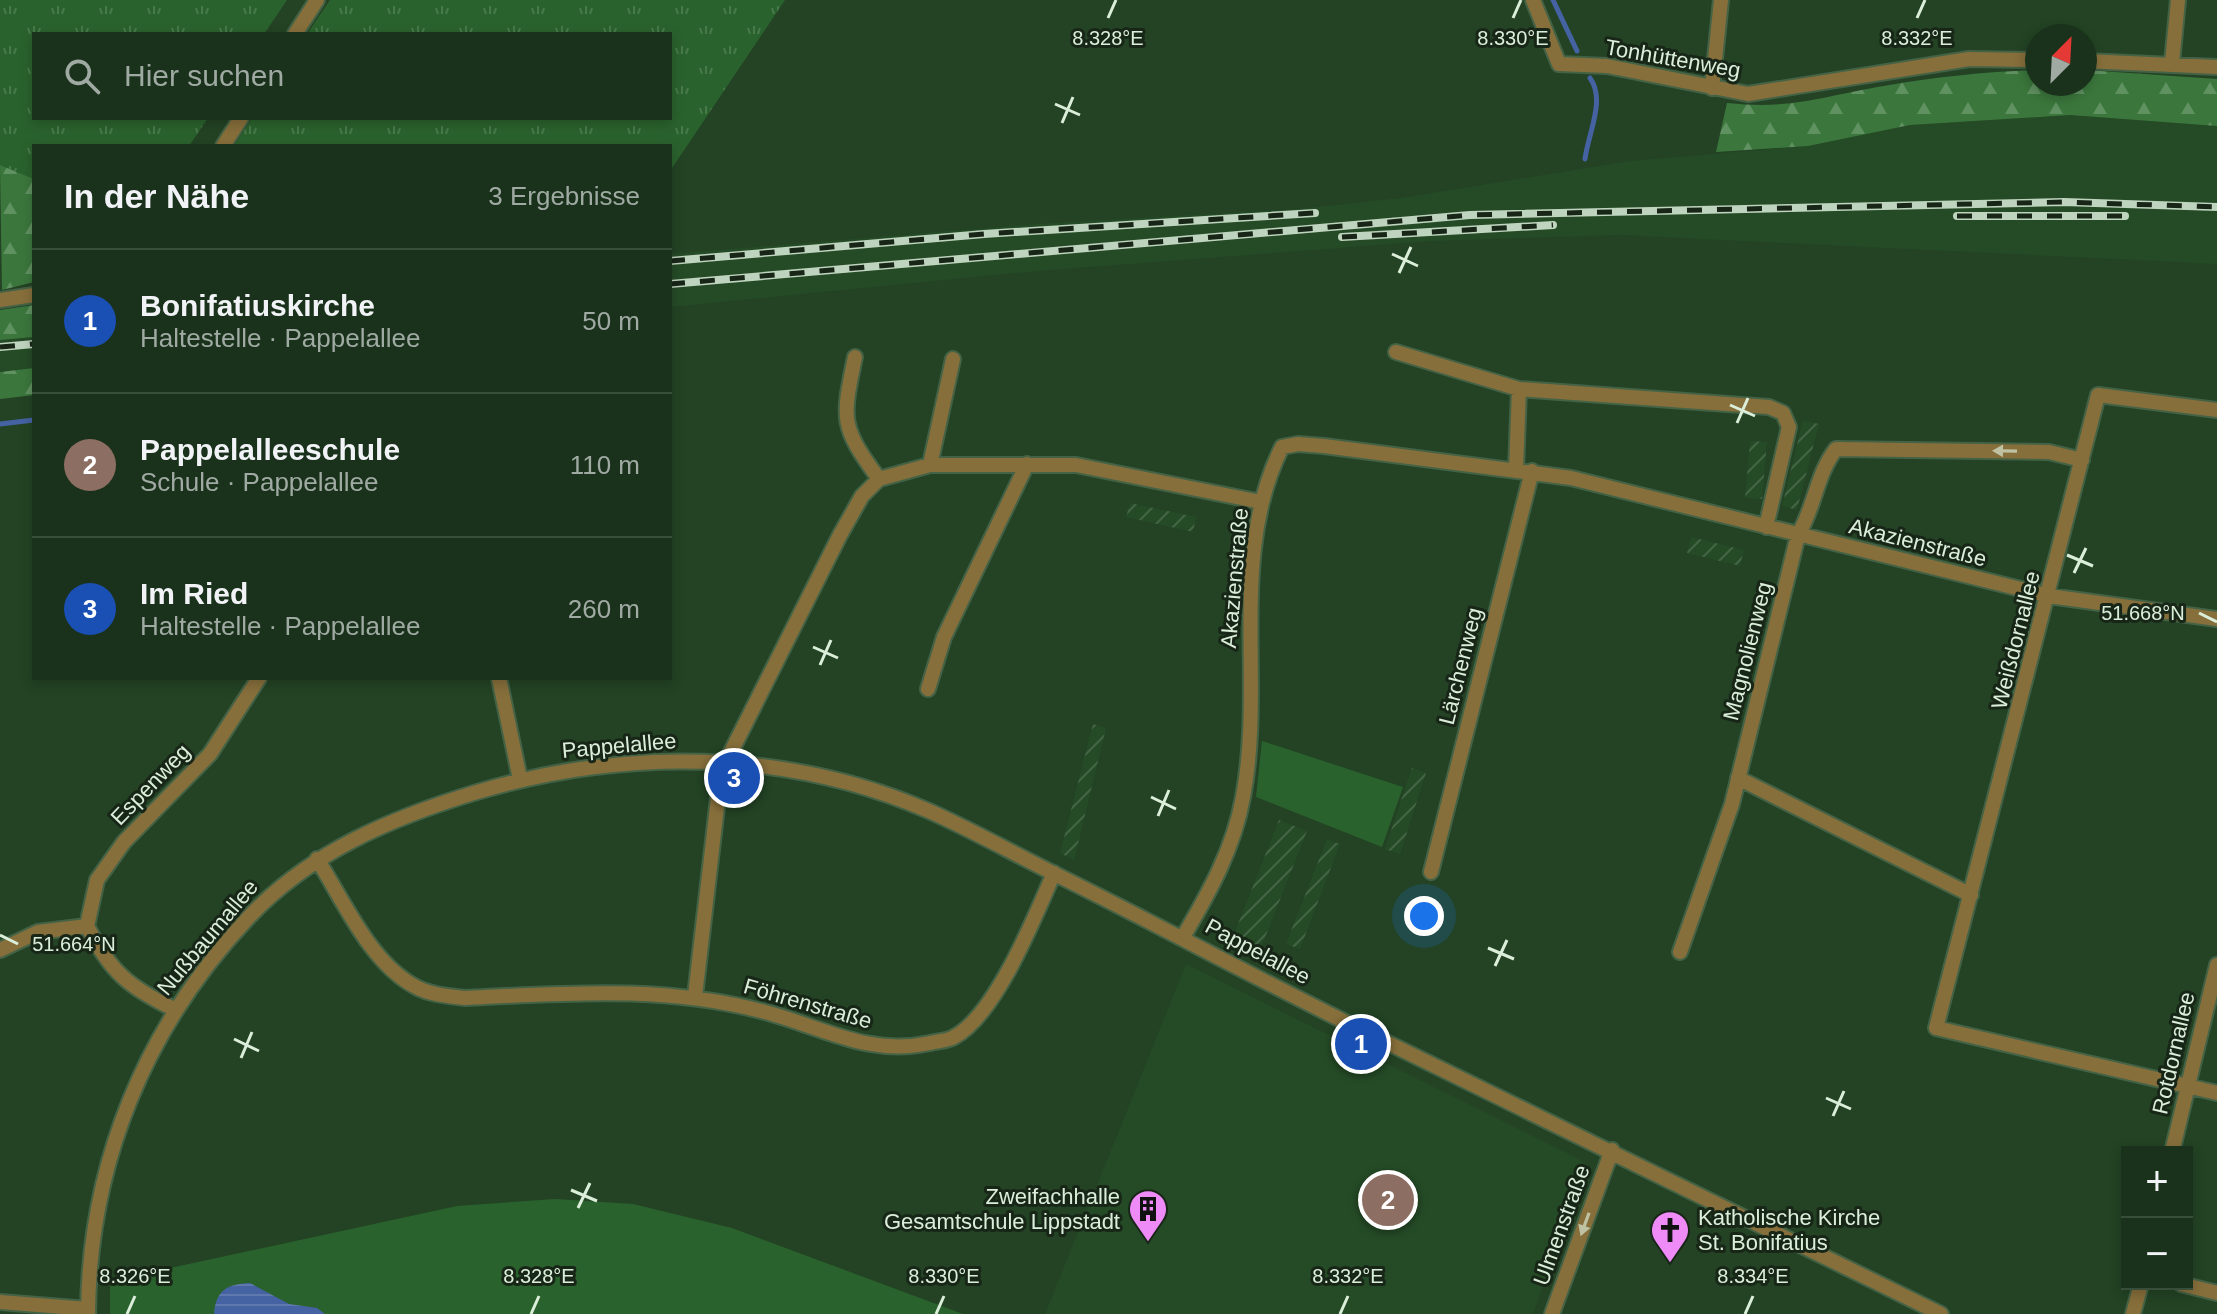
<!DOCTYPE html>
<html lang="de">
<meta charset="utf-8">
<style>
:root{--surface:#1a321b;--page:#233a24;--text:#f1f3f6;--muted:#9faaa3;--line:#384d3a;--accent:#8bbbb9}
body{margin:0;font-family:Helvetica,sans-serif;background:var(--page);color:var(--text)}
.controls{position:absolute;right:24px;bottom:24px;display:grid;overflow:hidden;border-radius:0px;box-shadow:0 4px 12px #0003}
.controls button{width:72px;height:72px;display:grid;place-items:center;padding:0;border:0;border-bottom:2px solid var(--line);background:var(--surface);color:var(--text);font:40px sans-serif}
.compass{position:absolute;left:2025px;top:24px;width:72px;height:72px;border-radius:50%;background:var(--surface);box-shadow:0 4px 12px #0003;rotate:24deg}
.you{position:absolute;left:1424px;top:916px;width:28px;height:28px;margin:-20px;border:6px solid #fff;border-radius:50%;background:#1a73e8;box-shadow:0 0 0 12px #1a73e833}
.badge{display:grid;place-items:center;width:52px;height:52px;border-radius:50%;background:var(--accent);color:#fff;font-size:26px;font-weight:700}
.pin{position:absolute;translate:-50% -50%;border:4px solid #fff;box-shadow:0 2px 8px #0006}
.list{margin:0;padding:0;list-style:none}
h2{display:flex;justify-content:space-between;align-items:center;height:104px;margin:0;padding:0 32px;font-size:34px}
h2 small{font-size:26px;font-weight:400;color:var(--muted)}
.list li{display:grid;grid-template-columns:52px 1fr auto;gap:24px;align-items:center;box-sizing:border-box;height:144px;padding:0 32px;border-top:2px solid var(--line)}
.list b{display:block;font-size:30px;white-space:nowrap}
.list p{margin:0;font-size:26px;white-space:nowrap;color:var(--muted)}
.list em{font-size:26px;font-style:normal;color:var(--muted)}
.icon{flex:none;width:44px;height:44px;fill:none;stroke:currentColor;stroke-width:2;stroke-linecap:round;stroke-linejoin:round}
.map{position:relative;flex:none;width:2217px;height:1314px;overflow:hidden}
.search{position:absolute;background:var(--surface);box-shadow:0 4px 12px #0003;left:32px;top:32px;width:640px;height:88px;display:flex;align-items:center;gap:20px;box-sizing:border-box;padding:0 28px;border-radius:0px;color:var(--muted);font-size:30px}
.panel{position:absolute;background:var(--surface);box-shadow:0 4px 12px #0003;left:32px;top:144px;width:640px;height:536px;border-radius:0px}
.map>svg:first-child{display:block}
.built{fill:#254b26}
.industrial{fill:url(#industrial-furrows)}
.grass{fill:url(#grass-tufts)}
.forest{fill:url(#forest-firs)}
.park{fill:#2a622d}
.water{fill:url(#water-rules)}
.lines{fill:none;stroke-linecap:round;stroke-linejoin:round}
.stream{stroke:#4562a3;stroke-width:5}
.street-casing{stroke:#446245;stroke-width:18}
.street{stroke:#876f3b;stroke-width:14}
.rail-casing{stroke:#bfd4be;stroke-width:8}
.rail{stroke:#182618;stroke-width:5;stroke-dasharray:15;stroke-linecap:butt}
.oneway{fill:#bec2a2}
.ticks{fill:none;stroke:#dbeeda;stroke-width:3}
.labels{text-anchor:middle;stroke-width:6;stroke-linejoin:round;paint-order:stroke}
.street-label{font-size:22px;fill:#dbeeda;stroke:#182618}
.poi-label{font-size:22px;fill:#dbeeda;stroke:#182618;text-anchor:end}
.ticks-label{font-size:20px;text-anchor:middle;fill:#dbeeda;stroke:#182618;stroke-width:6;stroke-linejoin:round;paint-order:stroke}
</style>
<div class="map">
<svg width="2217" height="1314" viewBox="0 0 2217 1314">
<defs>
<pattern id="industrial-furrows" width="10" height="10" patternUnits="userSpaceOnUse" patternTransform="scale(2)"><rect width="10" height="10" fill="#254b26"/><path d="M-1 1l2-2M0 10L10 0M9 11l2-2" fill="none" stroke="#446545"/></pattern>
<pattern id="grass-tufts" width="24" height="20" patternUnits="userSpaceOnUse" patternTransform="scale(2)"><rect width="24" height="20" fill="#2a622d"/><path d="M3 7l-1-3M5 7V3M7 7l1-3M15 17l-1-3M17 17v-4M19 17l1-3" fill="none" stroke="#48794b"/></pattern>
<pattern id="forest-firs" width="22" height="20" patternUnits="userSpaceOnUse" patternTransform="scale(2)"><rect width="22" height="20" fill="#3b773c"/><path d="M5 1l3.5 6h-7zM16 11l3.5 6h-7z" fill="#609161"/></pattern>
<pattern id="water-rules" width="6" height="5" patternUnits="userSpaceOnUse" patternTransform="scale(2)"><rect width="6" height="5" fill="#4562a3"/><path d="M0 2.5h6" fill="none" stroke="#5f79af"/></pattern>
</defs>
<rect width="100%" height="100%" fill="#234324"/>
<path class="built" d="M2070 115 2217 126V264L1621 235 1432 241 1037 271 670 307V254L1037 224 1299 209 1401 198 1630 161 1808 146 1910 125Z
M34 337V368L0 372V340Z
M1186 964 1579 1159 1586 1166 1533 1314H1045Z"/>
<path class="industrial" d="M1803 420 1819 424 1797 510 1782 506Z
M1750 441 1767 442 1762 499 1745 498Z
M1130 503 1196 517 1193 532 1126 517Z
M1691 537 1744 550 1740 566 1687 553Z
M1093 724 1106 728 1074 860 1060 853Z
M1412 768 1426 773 1400 854 1385 849Z
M1279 820 1307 831 1261 948 1233 937Z
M1327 839 1340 844 1300 949 1286 944Z"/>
<path class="grass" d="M0 0H287L264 34H34V118H208L189 146H34V179L0 165Z
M330 0H785L670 171V146H234L252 118H670V34H307Z"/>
<path class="forest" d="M2037 70V84H2085V70L2217 79V126L2070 115 1910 125 1808 146 1716 152 1727 103C1792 110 1823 96 1884 86 1935 77 1986 72 2037 70Z
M0 165 34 179V282L2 290Z
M34 305V337L0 340V310Z
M34 368V395L0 399V372Z"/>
<path class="park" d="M1262 741 1403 787 1382 847 1256 797Z
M555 1199 633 1204 732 1228 963 1314H110V1281L457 1206Z"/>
<path class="water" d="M250 1283 289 1304 317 1308 325 1314H214C216 1290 227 1284 250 1283Z"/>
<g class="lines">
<path class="stream" d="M1553 0 1577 51
M1585 159C1588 134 1606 100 1590 78
M0 424 34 420"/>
<g class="street-casing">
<path id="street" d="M1533 0 1559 64 1607 66 1748 94 1969 59 2037 60
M295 34 317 0
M2085 61 2217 67
M2172 63 2178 0
M1712 88 1721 0
M223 146 241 118
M0 300 34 295
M1396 352 1519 389 1769 407 1783 413 1789 427 1766 527
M855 357C842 420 840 426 879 479
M2217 410 2098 395 1936 1028 2217 1093
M930 465 953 359
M1516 470 1519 389
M499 678 520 779
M928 689 944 637 1027 464
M726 762 840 535 862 496 879 479 930 465H1076L1261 502
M1738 778 1971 895
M317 859C344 901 370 963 416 987 431 995 449 996 465 998 569 993 671 985 772 1014 828 1030 871 1056 930 1043 937 1041 948 1041 954 1037 996 1015 1035 916 1054 873
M1431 872 1532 471
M87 926 97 880 124 842 210 754 259 678
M1183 937C1209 893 1234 848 1243 797 1265 682 1228 555 1282 447L1298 444 1324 446 1571 478 2049 596 2217 619
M0 950 38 932 87 926C110 971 128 987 174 1009
M1680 952 1732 804 1798 535C1815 507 1816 475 1836 449L2049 452 2082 460
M695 996 718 798
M2172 1152 2217 965
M2181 1284 2217 1293
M0 1302 88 1309
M88 1314C89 1164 145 1027 248 918 310 852 391 818 477 792 624 748 786 749 929 811 974 831 1018 856 1063 878 1170 931 1274 988 1382 1040 1568 1131 1754 1223 1941 1314
M1552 1314 1612 1150
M2133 1314 2141 1284"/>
</g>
<use href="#street" class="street"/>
<g class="rail-casing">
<path id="rail" d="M1957 216H2125
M1342 237 1553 225
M670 261 984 234 1315 213
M670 284 1470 215 2064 202 2217 207
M0 347 34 344"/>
</g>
<use href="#rail" class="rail"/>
</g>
<defs><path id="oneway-solid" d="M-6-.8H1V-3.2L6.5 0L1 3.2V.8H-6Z" transform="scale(2)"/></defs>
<g class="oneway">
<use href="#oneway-solid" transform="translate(2005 451) rotate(-179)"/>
<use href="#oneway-solid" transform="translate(1585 1224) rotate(110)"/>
</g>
<path class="ticks" d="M1108 18 1116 0M1513 18 1521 0M1917 18 1925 0M1055 104 1080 115M1062 123 1073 97M1392 254 1418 266M1399 273 1411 247M1730 405 1755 416M1737 423 1748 398M2067 555 2093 566M2074 573 2086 548M2199 613 2217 622M813 647 838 658M820 665 831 640M1151 797 1176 809M1158 816 1169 790M0 935 18 944M1488 948 1514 959M1495 966 1507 940M234 1039 259 1051M241 1058 252 1032M1826 1098 1851 1109M1833 1116 1844 1091M571 1190 597 1201M578 1208 590 1183M127 1314 135 1296M531 1314 539 1296M936 1314 944 1296M1340 1314 1348 1296M1745 1314 1753 1296"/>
<defs>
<g id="building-pin" transform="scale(2)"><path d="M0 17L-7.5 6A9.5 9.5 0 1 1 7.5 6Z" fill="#ef8bf7" stroke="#182618"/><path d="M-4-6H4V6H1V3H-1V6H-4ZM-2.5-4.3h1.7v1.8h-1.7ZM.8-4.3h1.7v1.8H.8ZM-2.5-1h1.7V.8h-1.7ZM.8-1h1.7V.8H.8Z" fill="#111"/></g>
<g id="church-pin" transform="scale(2)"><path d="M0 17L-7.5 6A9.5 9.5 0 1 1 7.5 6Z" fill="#ef8bf7" stroke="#182618"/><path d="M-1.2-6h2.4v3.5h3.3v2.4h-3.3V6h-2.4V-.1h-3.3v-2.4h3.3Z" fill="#111"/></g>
</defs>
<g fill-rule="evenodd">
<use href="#building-pin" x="1148" y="1209"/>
<use href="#church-pin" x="1670" y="1230"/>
</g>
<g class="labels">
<g class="street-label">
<text transform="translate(1673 58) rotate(10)" y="8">Tonhüttenweg</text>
<text transform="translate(1918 542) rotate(14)" y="8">Akazienstraße</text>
<text transform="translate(1234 578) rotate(-85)" y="8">Akazienstraße</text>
<text transform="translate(2015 640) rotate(-76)" y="8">Weißdornallee</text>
<text transform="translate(1747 651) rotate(-76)" y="8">Magnolienweg</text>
<text transform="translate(1460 666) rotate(-76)" y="8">Lärchenweg</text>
<text transform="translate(619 745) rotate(-5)" y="8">Pappelallee</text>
<text transform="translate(150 784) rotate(-46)" y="8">Espenweg</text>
<text transform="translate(207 937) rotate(-50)" y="8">Nußbaumallee</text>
<text transform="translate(1258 951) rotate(28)" y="8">Pappelallee</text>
<text transform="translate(808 1003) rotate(16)" y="8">Föhrenstraße</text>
<text transform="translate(2173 1053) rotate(-77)" y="8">Rotdornallee</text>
<text transform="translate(1561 1225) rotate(-70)" y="8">Ulmenstraße</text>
</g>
<g class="poi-label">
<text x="1120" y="1204">Zweifachhalle<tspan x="1120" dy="25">Gesamtschule Lippstadt</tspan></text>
<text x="1698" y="1225" text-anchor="start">Katholische Kirche<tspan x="1698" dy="25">St. Bonifatius</tspan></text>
</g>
</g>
<g class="ticks-label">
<text x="1108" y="45">8.328°E</text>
<text x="1513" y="45">8.330°E</text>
<text x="1917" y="45">8.332°E</text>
<text x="2143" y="620">51.668°N</text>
<text x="74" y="951">51.664°N</text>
<text x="135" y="1283">8.326°E</text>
<text x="539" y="1283">8.328°E</text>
<text x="944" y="1283">8.330°E</text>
<text x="1348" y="1283">8.332°E</text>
<text x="1753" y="1283">8.334°E</text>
</g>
</svg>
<div class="controls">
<button>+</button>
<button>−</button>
</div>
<svg class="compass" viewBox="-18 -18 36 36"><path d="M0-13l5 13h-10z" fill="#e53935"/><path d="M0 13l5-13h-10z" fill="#9faaa3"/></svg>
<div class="you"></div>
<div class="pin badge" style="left:1361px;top:1044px;background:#1a4fb4">1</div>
<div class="pin badge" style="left:1388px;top:1200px;background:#8d6e63">2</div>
<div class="pin badge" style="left:734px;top:778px;background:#1a4fb4">3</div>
<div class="search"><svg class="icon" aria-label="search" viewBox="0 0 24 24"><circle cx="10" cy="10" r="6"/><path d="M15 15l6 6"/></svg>Hier suchen</div>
<section class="panel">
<h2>In der Nähe<small>3 Ergebnisse</small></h2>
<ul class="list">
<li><span class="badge" style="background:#1a4fb4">1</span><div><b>Bonifatiuskirche</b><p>Haltestelle · Pappelallee</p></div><em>50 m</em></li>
<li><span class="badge" style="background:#8d6e63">2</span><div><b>Pappelalleeschule</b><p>Schule · Pappelallee</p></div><em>110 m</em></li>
<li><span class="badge" style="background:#1a4fb4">3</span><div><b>Im Ried</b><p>Haltestelle · Pappelallee</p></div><em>260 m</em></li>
</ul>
</section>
</div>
